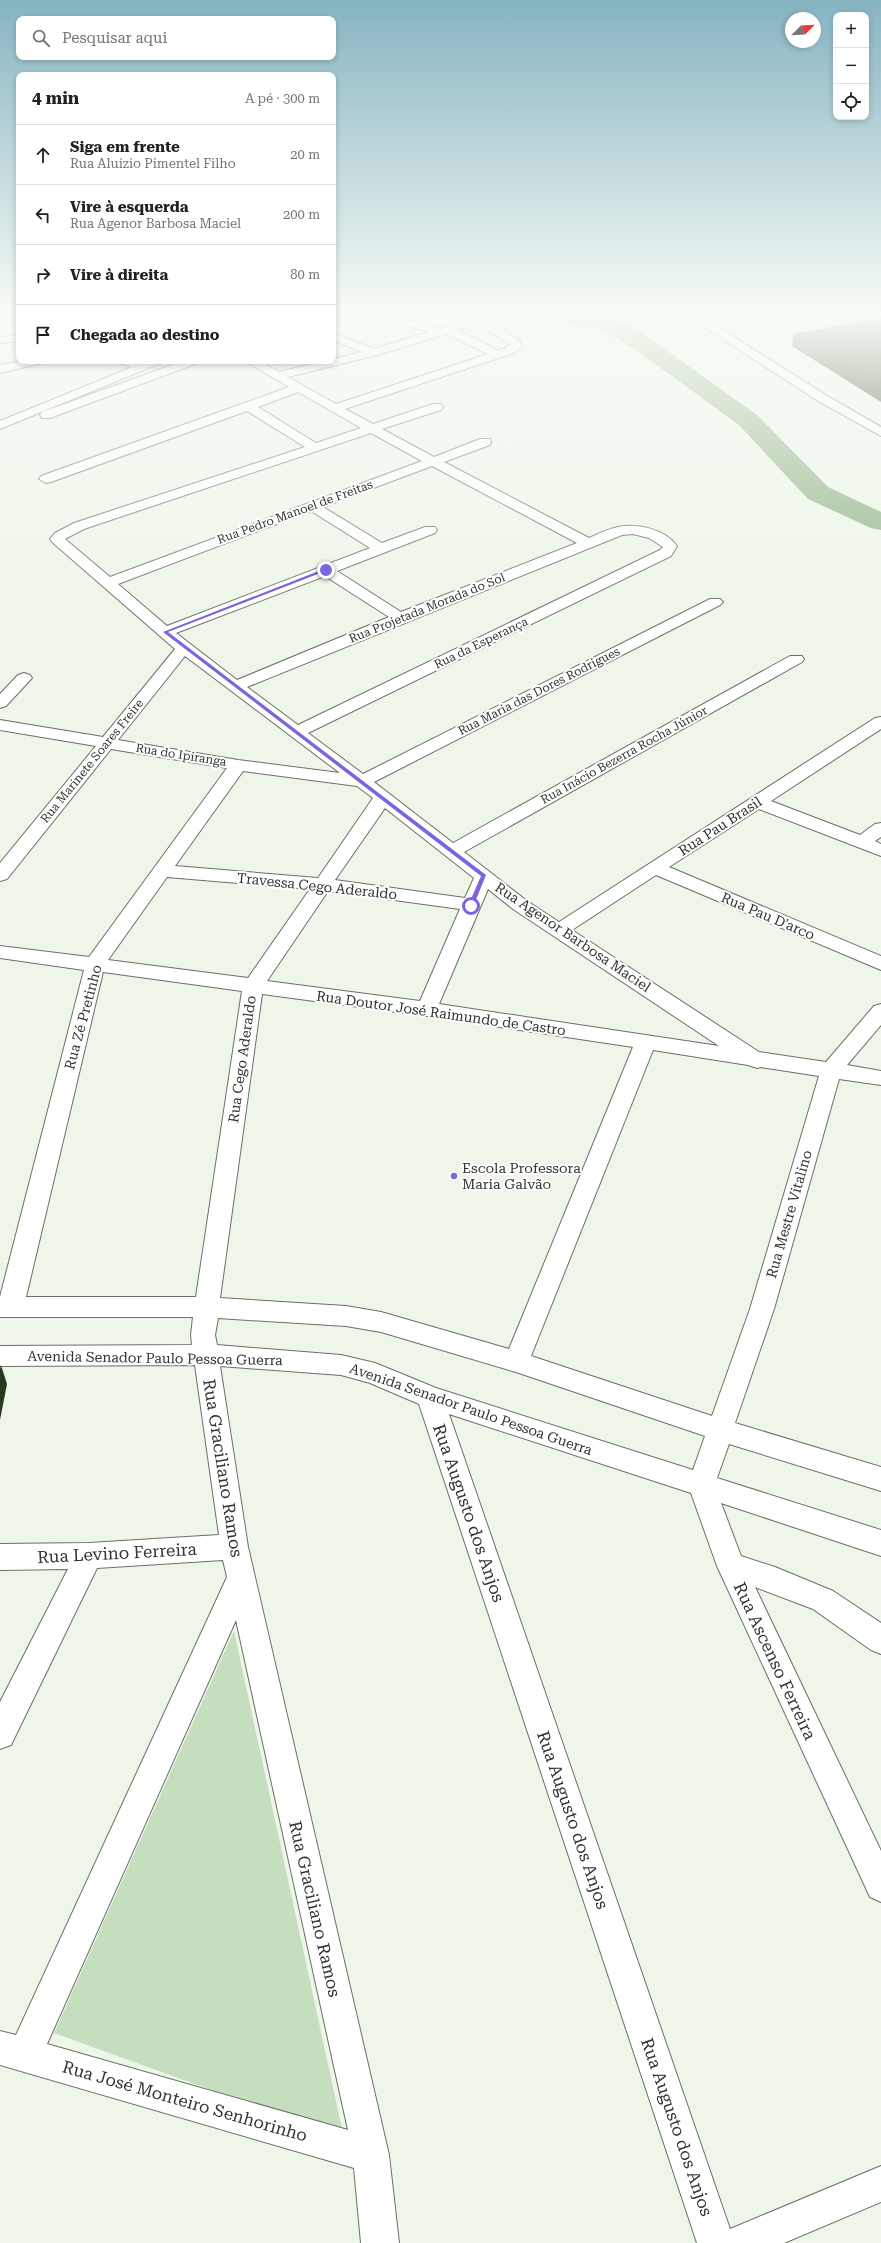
<!DOCTYPE html>
<html lang="pt">
<meta charset="utf-8">
<style>
:root{--surface:#fff;--page:#f2f2f2;--text:#202124;--muted:#757577;--line:#e0e0e0}
body{margin:0;font-family:"Roboto Serif",serif;background:var(--page);color:var(--text)}
.controls{position:absolute;right:12px;top:12px;display:grid;overflow:hidden;border-radius:8px;box-shadow:0 2px 6px #0003}
.controls button{width:36px;height:36px;display:grid;place-items:center;padding:0;border:0;border-bottom:1px solid var(--line);background:var(--surface);color:var(--text);font:20px sans-serif}
.compass{position:absolute;left:785px;top:12px;width:36px;height:36px;border-radius:50%;background:var(--surface);box-shadow:0 2px 6px #0003;rotate:66deg}
.stop{position:absolute;width:12px;height:12px;margin:-9px;border:3px solid #7a64df;border-radius:50%;background:#fff}
.stop.end{background:#7a64df;border-color:#fff;box-shadow:0 1px 4px #0008}
.list{margin:0;padding:0;list-style:none}
h2{display:flex;justify-content:space-between;align-items:center;height:52px;margin:0;padding:0 16px;font-size:17px}
h2 small{font-size:13px;font-weight:400;color:var(--muted)}
.list li{display:grid;grid-template-columns:26px 1fr auto;gap:12px;align-items:center;box-sizing:border-box;height:60px;padding:0 16px;border-top:1px solid var(--line)}
.list b{display:block;font-size:15px;white-space:nowrap}
.list p{margin:0;font-size:13px;white-space:nowrap;color:var(--muted)}
.list em{font-size:13px;font-style:normal;color:var(--muted)}
.icon{flex:none;width:22px;height:22px;fill:none;stroke:currentColor;stroke-width:2;stroke-linecap:round;stroke-linejoin:round}
.map{position:relative;flex:none;width:881px;height:2243px;overflow:hidden}
.search{position:absolute;background:var(--surface);box-shadow:0 2px 6px #0003;left:16px;top:16px;width:320px;height:44px;display:flex;align-items:center;gap:10px;box-sizing:border-box;padding:0 14px;border-radius:8px;color:var(--muted);font-size:15px}
.panel{position:absolute;background:var(--surface);box-shadow:0 2px 6px #0003;left:16px;top:72px;width:320px;height:292px;border-radius:8px}
.map>svg:first-child{display:block}
.green{fill:#c5debd}
.lines{fill:none;stroke-linecap:round;stroke-linejoin:round}
.river{fill:#93b388;fill-rule:evenodd}
.street-casing{stroke:#697166;stroke-width:2}
.secondary-casing{stroke:#697166;stroke-width:2}
.street{fill:#fff;fill-rule:evenodd}
.secondary{fill:#fff;fill-rule:evenodd}
.wall{fill:#2e4726}
.shaded-wall{fill:#26391f}
.building{fill:#36522c;stroke:#26391f}
.route{fill:#7a64df}
.poi-dot{fill:#7a64df;stroke:#fff;stroke-width:1.5}
.labels{text-anchor:middle;stroke-width:4;stroke-linejoin:round;paint-order:stroke}
.far-street-label{font-size:12px;fill:#313530;stroke:#fff}
.street-label{font-size:14px;fill:#313530;stroke:#fff}
.poi-label{font-size:14px;fill:#313530;stroke:#fff;text-anchor:start}
.near-street-label{font-size:17px;fill:#313530;stroke:#fff}
</style>
<div class="map">
<svg width="881" height="2243" viewBox="0 0 881 2243">
<rect width="100%" height="100%" fill="#edf6e9"/>
<path class="green" d="M234 1631 344 2138 54 2033Z"/>
<g class="lines">
<path class="river" d="M526 310H571L603 315 611 317 648 337 757 415 828 487 881 512V530L871 528 808 499 739 425 632 347 596 328 529 315Z"/>
<g class="street-casing">
<path id="street" d="M365 310H380L440 329 468 320 444 310C471 306 497 326 519 340L522 346 514 353 345 409 373 424 433 404H441L443 407 441 410 382 429 434 457 480 439H490L491 442 490 445 444 462 589 538C598 534 608 529 618 527 637 523 665 529 677 546L671 556 308 733 363 774 710 599H720L723 602 720 605 374 782 453 843 790 656H802L804 659 802 662 464 852 527 901 559 922 875 718 881 717V729L771 801 860 835 875 824 881 823V837L875 841 881 844V856L759 809 669 867 881 956V970L656 875 572 930 759 1052 826 1062 874 1006 881 1004V1025L847 1065 881 1071V1085L839 1079 774 1309 735 1423 881 1467V1491L729 1444 717 1478 881 1530V1556L721 1503 741 1556 775 1567 833 1591 881 1623V1654L871 1650 813 1609 755 1587 881 1851V1902L870 1897 717 1566 691 1493 449 1414 730 2229 881 2166V2202L784 2243H697L419 1404 370 1383 341 1375 220 1366 248 1547 389 2155 399 2243H361L354 2168 0 2065V2031L16 2035 227 1577 223 1560 97 1568 11 1745 0 1749V1702L68 1569 0 1570V1544L89 1543 219 1535 195 1365 0 1366V1346L192 1345 191 1335 193 1317H0V1297L84 970 0 958V946L89 957 227 768 111 749 7 879 0 881V863L96 746 0 730V720L103 737 175 649 52 542 50 539 55 533 74 523 305 447 247 411 51 482 46 483 39 479 41 476 289 387 245 361H260L279 372 325 361H333V359L361 352 333 340V333L374 349 428 332 366 312ZM478 324 510 344V345L499 351 458 330ZM447 334 488 354 336 404 288 377 377 355ZM298 392 361 428 316 443 258 407ZM371 433 422 461 110 577 65 539 84 529ZM432 466 577 543 401 612 337 571 435 533 437 530 435 527H425L382 543 323 507ZM311 511 370 548 167 626 118 584ZM633 534 649 538 663 547 660 550 298 725 247 687 622 535ZM325 576 389 617 237 680 176 633ZM185 656 340 773 238 760 118 740ZM243 771 357 786 373 798 318 878 175 866ZM385 808 474 878 465 898 335 880ZM167 877 310 889 248 978 108 960ZM488 889 513 909 719 1046 439 1004ZM328 891 460 909 420 1001 267 981ZM103 972 242 991 196 1297H26ZM262 994 427 1016 633 1047 509 1349 381 1312 346 1306 220 1298ZM653 1050 748 1065 757 1068 761 1067 819 1076 750 1309 712 1416 531 1356ZM218 1318 346 1326 381 1332 516 1372 705 1436 693 1470 436 1388 375 1363 341 1355 217 1345 215 1335ZM236 1620 348 2130 47 2044Z
M678 310H691L826 395 881 427V436L818 401Z
M19 335V341L0 343V337Z
M22 361H45L43 363 0 373V365Z
M118 361H136L148 367 142 371 120 363Z
M183 361H200L198 363 50 418H42L40 415 42 412Z
M24 673 30 675 32 678 6 706 0 708V694L18 675Z"/>
</g>
<g class="secondary-casing">
<path id="secondary" d="M147 361H163L161 363 0 429V421Z"/>
</g>
<use href="#street" class="street"/>
<use href="#secondary" class="secondary"/>
</g>
<path class="wall" d="M881 319V402L792 346 793 334Z"/>
<path class="shaded-wall" d="M1 1365 7 1384 0 1420V1369Z"/>
<path class="building" d="M881 319V388L793 334Z"/>
<linearGradient id="sky" x2="0" y2="1"><stop stop-color="#86b4c2"/><stop offset="0.5" stop-color="#f7fbf5"/><stop offset="1" stop-color="#f7fbf5" stop-opacity="0"/></linearGradient>
<rect width="881" height="624" fill="url(#sky)"/>
<path class="route" d="M324 569 328 570 168 632 486 875 473 907 468 906 481 876 163 632Z"/>
<circle class="poi-dot" cx="454" cy="1176" r="4"/>
<g class="labels">
<g class="far-street-label">
<text transform="translate(295 512) rotate(-20)" y="4">Rua Pedro Manoel de Freitas</text>
<text transform="translate(427 608) rotate(-22)" y="4">Rua Projetada Morada do Sol</text>
<text transform="translate(481 643) rotate(-26)" y="4">Rua da Esperança</text>
<text transform="translate(539 691) rotate(-27)" y="4">Rua Maria das Dores Rodrigues</text>
<text transform="translate(181 755) rotate(9)" y="4">Rua do Ipiranga</text>
<text transform="translate(624 755) rotate(-29)" y="4">Rua Inácio Bezerra Rocha Júnior</text>
<text transform="translate(92 761) rotate(-51)" y="4">Rua Marinete Soares Freire</text>
</g>
<g class="street-label">
<text transform="translate(720 826) rotate(-33)" y="5">Rua Pau Brasil</text>
<text transform="translate(317 886) rotate(6)" y="5">Travessa Cego Aderaldo</text>
<text transform="translate(768 916) rotate(23)" y="5">Rua Pau D'arco</text>
<text transform="translate(573 937) rotate(34)" y="5">Rua Agenor Barbosa Maciel</text>
<text transform="translate(441 1013) rotate(8)" y="5">Rua Doutor José Raimundo de Castro</text>
<text transform="translate(83 1017) rotate(-75)" y="5">Rua Zé Pretinho</text>
<text transform="translate(242 1059) rotate(-82)" y="5">Rua Cego Aderaldo</text>
<text transform="translate(789 1214) rotate(-74)" y="5">Rua Mestre Vitalino</text>
<text transform="translate(155 1358) rotate(1)" y="5">Avenida Senador Paulo Pessoa Guerra</text>
<text transform="translate(471 1409) rotate(19)" y="5">Avenida Senador Paulo Pessoa Guerra</text>
</g>
<g class="poi-label">
<text x="462" y="1173">Escola Professora<tspan x="462" dy="16">Maria Galvão</tspan></text>
</g>
<g class="near-street-label">
<text transform="translate(223 1468) rotate(81)" y="6">Rua Graciliano Ramos</text>
<text transform="translate(469 1513) rotate(71)" y="6">Rua Augusto dos Anjos</text>
<text transform="translate(117 1553) rotate(-3)" y="6">Rua Levino Ferreira</text>
<text transform="translate(775 1661) rotate(65)" y="6">Rua Ascenso Ferreira</text>
<text transform="translate(573 1820) rotate(71)" y="6">Rua Augusto dos Anjos</text>
<text transform="translate(315 1909) rotate(77)" y="6">Rua Graciliano Ramos</text>
<text transform="translate(185 2101) rotate(16)" y="6">Rua José Monteiro Senhorinho</text>
<text transform="translate(677 2127) rotate(71)" y="6">Rua Augusto dos Anjos</text>
</g>
</g>
</svg>
<div class="controls">
<button>+</button>
<button>−</button>
<button><svg class="icon" aria-label="locate" viewBox="0 0 24 24"><circle cx="12" cy="12" r="6"/><path d="M12 2v4M12 18v4M2 12h4M18 12h4"/></svg></button>
</div>
<svg class="compass" viewBox="-18 -18 36 36"><path d="M0-13l5 13h-10z" fill="#e53935"/><path d="M0 13l5-13h-10z" fill="#757577"/></svg>
<div class="stop" style="left:471px;top:906px"></div>
<div class="stop end" style="left:326px;top:570px"></div>
<div class="search"><svg class="icon" aria-label="search" viewBox="0 0 24 24"><circle cx="10" cy="10" r="6"/><path d="M15 15l6 6"/></svg>Pesquisar aqui</div>
<section class="panel">
<h2>4 min<small>A pé · 300 m</small></h2>
<ul class="list">
<li><svg class="icon" aria-label="ahead" viewBox="0 0 24 24"><path d="M12 20V5M6 11l6-6 6 6"/></svg><div><b>Siga em frente</b><p>Rua Aluízio Pimentel Filho</p></div><em>20 m</em></li>
<li><svg class="icon" aria-label="left" viewBox="0 0 24 24"><path d="M17 20v-9H6M10 6l-5 5 5 5"/></svg><div><b>Vire à esquerda</b><p>Rua Agenor Barbosa Maciel</p></div><em>200 m</em></li>
<li><svg class="icon" aria-label="right" viewBox="0 0 24 24"><path d="M7 20v-9h11M14 6l5 5-5 5"/></svg><div><b>Vire à direita</b></div><em>80 m</em></li>
<li><svg class="icon" aria-label="arrive" viewBox="0 0 24 24"><path d="M6 21V4h12l-3 4 3 4H6"/></svg><div><b>Chegada ao destino</b></div></li>
</ul>
</section>
</div>
